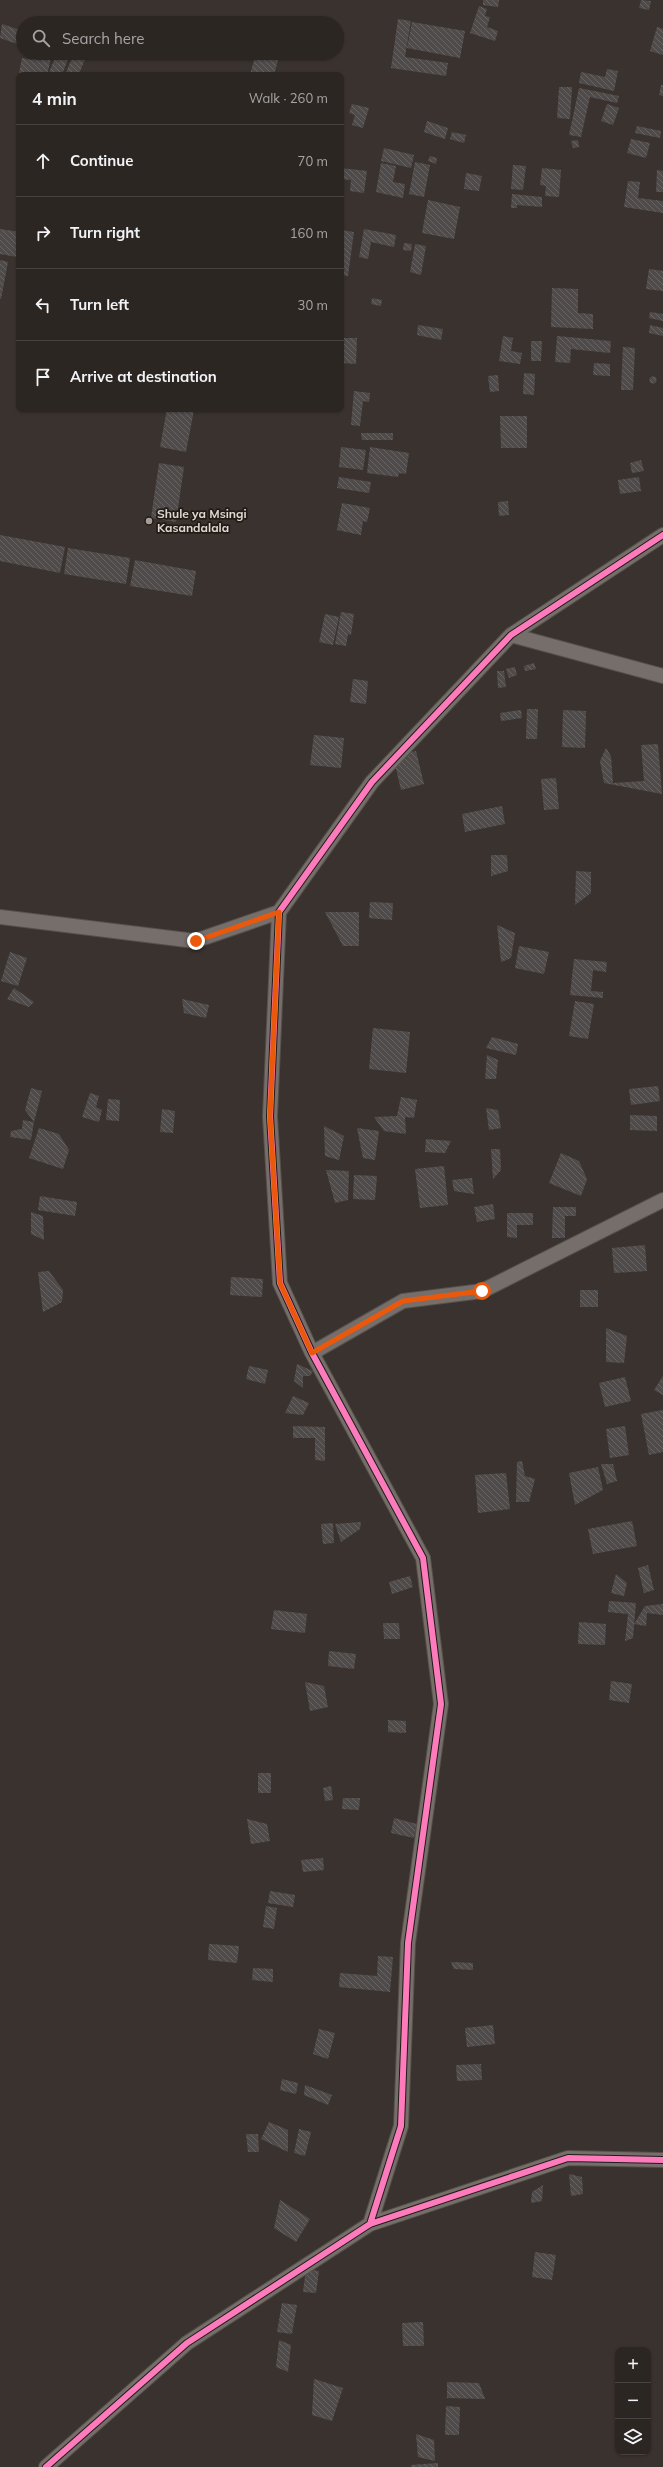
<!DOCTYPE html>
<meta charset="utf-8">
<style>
:root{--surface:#2c2622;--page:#38322f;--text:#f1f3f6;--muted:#a6a5a5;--line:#484340}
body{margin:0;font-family:Mulish,sans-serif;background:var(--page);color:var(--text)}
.controls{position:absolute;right:12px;bottom:12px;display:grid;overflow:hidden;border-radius:8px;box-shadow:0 1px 3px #0004}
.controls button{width:36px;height:36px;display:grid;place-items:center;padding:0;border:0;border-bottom:1px solid var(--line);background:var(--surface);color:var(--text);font:20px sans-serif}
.stop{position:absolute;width:12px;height:12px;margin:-9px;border:3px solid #ea580c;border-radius:50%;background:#fff}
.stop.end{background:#ea580c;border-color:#fff;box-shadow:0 1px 4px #0008}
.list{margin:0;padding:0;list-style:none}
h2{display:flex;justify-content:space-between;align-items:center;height:52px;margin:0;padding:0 16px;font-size:17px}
h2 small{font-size:13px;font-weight:400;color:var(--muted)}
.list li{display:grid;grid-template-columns:26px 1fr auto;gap:12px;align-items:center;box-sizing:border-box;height:72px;padding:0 16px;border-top:1px solid var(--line)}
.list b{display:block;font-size:15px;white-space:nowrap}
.list em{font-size:13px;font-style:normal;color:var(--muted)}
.icon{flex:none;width:22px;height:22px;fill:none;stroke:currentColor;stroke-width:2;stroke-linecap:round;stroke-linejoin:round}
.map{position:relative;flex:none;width:663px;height:2467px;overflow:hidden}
.search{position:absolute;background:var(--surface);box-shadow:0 1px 3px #0004;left:16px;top:16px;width:328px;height:44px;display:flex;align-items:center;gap:10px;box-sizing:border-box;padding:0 14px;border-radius:22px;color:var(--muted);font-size:15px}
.panel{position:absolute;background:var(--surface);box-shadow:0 1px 3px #0004;left:16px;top:72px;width:328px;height:340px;border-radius:8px}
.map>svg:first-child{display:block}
.building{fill:url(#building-back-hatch)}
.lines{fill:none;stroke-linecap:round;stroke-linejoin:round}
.minor-casing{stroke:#56504b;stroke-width:16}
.minor{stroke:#766e6a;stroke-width:14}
.cycleway-casing{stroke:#211b16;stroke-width:8}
.cycleway{stroke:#fd7abc;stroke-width:6}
.route{stroke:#ea580c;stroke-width:5}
.poi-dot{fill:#a69d98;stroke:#211b16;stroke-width:1.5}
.labels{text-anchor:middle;stroke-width:3.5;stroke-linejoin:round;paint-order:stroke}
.poi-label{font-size:12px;font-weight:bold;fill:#e0d7d1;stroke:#211b16;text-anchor:start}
</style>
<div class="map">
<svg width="663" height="2467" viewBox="0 0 663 2467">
<defs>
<pattern id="building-back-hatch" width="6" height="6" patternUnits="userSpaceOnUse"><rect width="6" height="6" fill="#504b4b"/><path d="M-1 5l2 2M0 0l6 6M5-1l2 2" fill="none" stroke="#696464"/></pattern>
</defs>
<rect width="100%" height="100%" fill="#3a322e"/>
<path class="building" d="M483 0H499L498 7 483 5Z
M641 0 651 1 649 10 639 8Z
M479 6 487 9 485 16 490 17 487 27 498 31 495 41 470 33Z
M398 19 411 21 405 57 448 63 446 76 391 68Z
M412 22 465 31 460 58 407 48Z
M2 24 23 31V46L0 38Z
M657 27 663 29V55L650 51Z
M33 53 52 54 47 75 19 73 22 58 32 60Z
M57 53H70L62 75H48Z
M74 53 87 54 79 74 81 75H65Z
M256 53H280L274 75H250Z
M607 69 618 71 614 91 579 83 581 72 605 77Z
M661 85H663V96L659 95Z
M559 87H572L570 119 557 118Z
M579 88 619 96 617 103 590 97 581 137 569 135Z
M352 104 369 108 363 128 352 125 355 115 349 113Z
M607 104 619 108 613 125 601 121Z
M427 121 448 128 445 139 424 132Z
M637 126 661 131 660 138 635 133Z
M452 132 466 135 464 143 450 139Z
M631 139 650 143 646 158 627 153Z
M578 140 579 147 573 148 571 141Z
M384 148 414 155 411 168 381 161Z
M430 156 437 158 436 164 428 161Z
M415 162 430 165 424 197 409 194Z
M381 163 396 166 393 182 405 184 403 198 376 192Z
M513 165 526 166 523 190 511 189Z
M341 168 367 171 364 193 350 191 351 180 341 179Z
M542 168 561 170 559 197 545 196 546 186 540 185Z
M657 170 663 171V192H656Z
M466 173 482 176 479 191 464 189Z
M628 181 640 182 638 198 663 201V213L624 207Z
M512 194 542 197V207L517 205V208H511Z
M428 200 460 207 454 239 422 233Z
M0 229 19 232 17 257 0 254Z
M364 229 396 235 394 247 371 242 368 259 359 257Z
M341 230 354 232 348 276 341 275Z
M404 243 412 244 411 251 403 250Z
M415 244 426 246 421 275 410 272Z
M0 260 8 262 1 299H0Z
M649 269 663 271V291L646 289Z
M552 288 578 289V313L593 314V329L551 327Z
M372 298 382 300 381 306 371 304Z
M650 312 663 314V321L649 318Z
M418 325 443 329 441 340 417 335Z
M650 325 663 328V336L649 333Z
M503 336 513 338 511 351 522 353 520 364 499 361Z
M557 336 611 341 610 353 571 349 570 363 555 362Z
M344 338H357L356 364 343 363Z
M531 341H542L541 361H531Z
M623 347 635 348 633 390H621Z
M594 363 610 364V376L593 375Z
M524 373 535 374 534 395 523 394Z
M498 375 499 391 490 392 488 376Z
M649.5 380a3.5 3.5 0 1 1 7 0a3.5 3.5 0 1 1-7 0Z
M354 391 370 393 369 402 363 401 360 426 351 425Z
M167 409 194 410 186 452 160 447Z
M500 416H527V448H501Z
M361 433H393V440H362Z
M341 447 366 450 363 470 339 467Z
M370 447 409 453 406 474 399 473 398 477 367 473Z
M641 460 644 471 632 473 630 463Z
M159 463 184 467 176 522 151 518Z
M339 477 371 482 369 493 337 488Z
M639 477 641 491 620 494 618 480Z
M508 501 509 515 499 516 498 502Z
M342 503 370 508 367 522 363 521 361 535 337 530Z
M0 535 65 547 60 573 0 561Z
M68 548 130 558 126 584 64 574Z
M135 560 196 571 192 596 130 586Z
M341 612 354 614 351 635 348 634 346 646 335 644Z
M325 614 339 617 333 645 319 642Z
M534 663 536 669 525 671 524 666Z
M515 667 517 675 509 678 506 669Z
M497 671H504L506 687 498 688Z
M353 679 368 681 366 704 350 702Z
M527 709H538L537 739H526Z
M521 710 522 718 501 721 500 713Z
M563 710 586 711 585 748 562 747Z
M314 735 344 738 341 768 310 765Z
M658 744 662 794 604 783 600 761 606 748 611 756 613 783 644 781 641 745Z
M416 751 424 784 401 790 393 756Z
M556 778 559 809 544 810 541 779Z
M502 806 505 824 465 832 462 814Z
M491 855H507L508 871 491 876Z
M576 871 591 872V893L575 905Z
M370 902 393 903 392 920 369 918Z
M325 912H359V946H343Z
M497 925 515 933 511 958 501 962Z
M519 946 549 952 544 974 515 968Z
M10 952 27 958 18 986 1 981Z
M574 959 607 962 606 972 593 970 591 991 603 992V998L570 995Z
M14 988 34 1002 29 1007 7 999Z
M182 999 209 1005 206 1018 184 1013Z
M575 1001 594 1004 588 1039 569 1036Z
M373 1028 410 1032 406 1073 369 1069Z
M492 1037 518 1044 516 1055 486 1048Z
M487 1055 498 1060 496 1079H485Z
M658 1086 660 1101 631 1105 629 1089Z
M31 1088 42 1091 34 1122 25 1110Z
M90 1093 99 1096 96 1107 102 1110 99 1122 82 1117Z
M401 1097 417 1100 414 1118 405 1117 406 1134 384 1131 374 1117 397 1116Z
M108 1099 120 1100 119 1121 106 1120Z
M486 1108 498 1110 501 1128 489 1130Z
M162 1109 175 1111 173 1133 160 1132Z
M630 1115 657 1116V1131L630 1130Z
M23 1120 34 1122 31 1140 10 1137 11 1131 22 1129Z
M324 1126 344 1136 339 1160 325 1156Z
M39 1128 59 1134 69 1150 63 1169 29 1158Z
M357 1128 379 1131 375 1160 363 1158Z
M426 1139 451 1141 445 1153 425 1152Z
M491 1149H500L501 1170 493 1179Z
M561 1153 579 1161 587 1179 581 1196 549 1183Z
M444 1166 448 1205 420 1208 415 1169Z
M326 1170 349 1171 348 1200 335 1203Z
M354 1175 377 1176 375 1200 353 1199Z
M472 1178 474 1194 454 1191 452 1180Z
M40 1196 77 1202 75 1216 38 1210Z
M493 1204 495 1219 477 1222 474 1207Z
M553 1207H576V1216H565V1238H552Z
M31 1212 43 1216 44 1240 31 1234Z
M507 1213H533V1225H517V1238L507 1237Z
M645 1245 647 1271 614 1273 612 1248Z
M49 1271 63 1290 62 1302 43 1312 38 1272Z
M231 1277 263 1279 262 1297 230 1295Z
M580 1290H598V1307H580Z
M606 1328 627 1336 624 1363 606 1362Z
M297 1364 313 1371 310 1376H303V1388L294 1381Z
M249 1366 268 1370 265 1384 246 1379Z
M663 1376V1395L654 1390Z
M625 1377 631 1401 605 1407 599 1383Z
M293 1396 309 1403 303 1415 285 1413Z
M663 1410V1452L649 1455 641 1414Z
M293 1426 325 1427V1461L315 1460V1438H293Z
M625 1426 629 1455 610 1458 606 1429Z
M522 1461 525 1476 535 1479 529 1502H516L517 1462Z
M601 1464H613L617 1481 607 1484Z
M598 1467 603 1490 575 1505 569 1473Z
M506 1473 510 1509 478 1513 475 1475Z
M632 1521 637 1546 593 1554 588 1529Z
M361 1522 360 1529 341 1542 335 1524Z
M333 1523 334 1543 323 1544 321 1524Z
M648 1565 654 1590 644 1593 638 1568Z
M616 1574 627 1583 624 1596 611 1593Z
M410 1576 413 1587 392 1594 389 1582Z
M609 1601 636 1603 633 1638 625 1641 628 1614 608 1612Z
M663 1604V1615L647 1613 646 1626 634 1624 645 1606Z
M274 1610 307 1614 305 1633 271 1629Z
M579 1622 606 1624 605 1645 578 1644Z
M383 1623H399L400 1639H384Z
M329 1651 356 1654 354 1669 328 1666Z
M611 1681 632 1684 629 1703 609 1700Z
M305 1682 324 1686 328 1707 310 1711Z
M388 1720 406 1721V1733L388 1732Z
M258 1773H271V1793H258Z
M331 1786 333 1800 325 1801 323 1788Z
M343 1798H360L359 1810 342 1809Z
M394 1818 417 1824 414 1838 391 1833Z
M247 1819 267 1824 270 1841 251 1844Z
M323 1858 324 1870 303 1872 301 1860Z
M270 1891 295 1895 293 1907 268 1903Z
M266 1906 277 1908 274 1929 263 1927Z
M209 1944 239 1946 237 1963 208 1960Z
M378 1956 393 1957 390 1992 339 1987 340 1973 377 1976Z
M451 1962 473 1963V1970L454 1969Z
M253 1968 273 1969V1982L252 1980Z
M493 2025 495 2044 467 2047 465 2028Z
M319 2029 335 2033 328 2059 313 2054Z
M481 2064 482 2080 457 2081 456 2065Z
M282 2079 298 2083 296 2094 280 2090Z
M305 2085 332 2095 328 2105 304 2095Z
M269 2122 288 2130V2152L261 2139Z
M299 2129 311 2132 305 2156 294 2153Z
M246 2134H258L259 2152H248Z
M569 2174 582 2177 583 2194 571 2196Z
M543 2185 542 2201 531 2203 532 2192Z
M280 2200 310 2219 296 2242 274 2228Z
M535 2252 556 2255 552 2280 532 2277Z
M306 2269 319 2271 316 2293 303 2292Z
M282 2303 297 2305 292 2334 277 2332Z
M423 2322 424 2346H403L402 2323Z
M279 2340 291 2345 288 2372 276 2367Z
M314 2379 343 2388 332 2421 312 2415Z
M447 2382 479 2383 485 2399 447 2398Z
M446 2406 460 2407 459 2435H445Z
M416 2434 434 2440 435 2461 418 2457Z
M438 2463V2467H411V2465Z"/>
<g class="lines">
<g class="minor-casing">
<path id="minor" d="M511 635 663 676
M0 917 195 941 279 912
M312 1353 403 1301 482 1291 663 1200
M370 2224 401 2126 408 1943 441 1704 423 1558 312 1353 280 1283 270 1116 279 912 372 782 511 635 663 535
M46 2467 187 2343 370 2224 568 2158 663 2160"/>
</g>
<use href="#minor" class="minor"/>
<g class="cycleway-casing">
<path id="cycleway" d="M370 2224 401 2126 408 1943 441 1704 423 1558 312 1353 280 1283 270 1116 279 912 372 782 511 635 663 535
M46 2467 187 2343 370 2224 568 2158 663 2160"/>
</g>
<use href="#cycleway" class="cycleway"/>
</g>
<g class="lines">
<path class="route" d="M196 941 279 912 270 1116 280 1283 312 1353 403 1301 482 1291"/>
</g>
<circle class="poi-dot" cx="149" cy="521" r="4"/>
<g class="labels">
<g class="poi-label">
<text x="157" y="518">Shule ya Msingi<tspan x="157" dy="14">Kasandalala</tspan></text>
</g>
</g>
</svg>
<div class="controls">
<button>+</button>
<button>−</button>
<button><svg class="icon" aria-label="layers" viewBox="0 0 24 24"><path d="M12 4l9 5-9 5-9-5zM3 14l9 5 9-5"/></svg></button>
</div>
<div class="stop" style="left:482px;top:1291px"></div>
<div class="stop end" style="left:196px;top:941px"></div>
<div class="search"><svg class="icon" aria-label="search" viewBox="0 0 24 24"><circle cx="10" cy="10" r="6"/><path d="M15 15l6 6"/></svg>Search here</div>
<section class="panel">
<h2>4 min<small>Walk · 260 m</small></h2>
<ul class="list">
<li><svg class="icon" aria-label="ahead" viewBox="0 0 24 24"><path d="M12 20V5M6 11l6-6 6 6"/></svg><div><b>Continue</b></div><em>70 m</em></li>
<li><svg class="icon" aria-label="right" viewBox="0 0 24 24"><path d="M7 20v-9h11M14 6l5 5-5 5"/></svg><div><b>Turn right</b></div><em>160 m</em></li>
<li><svg class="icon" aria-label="left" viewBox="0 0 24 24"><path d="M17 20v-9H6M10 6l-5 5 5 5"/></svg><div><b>Turn left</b></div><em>30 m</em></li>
<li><svg class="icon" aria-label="arrive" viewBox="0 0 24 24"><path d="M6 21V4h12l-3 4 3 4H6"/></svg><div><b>Arrive at destination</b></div></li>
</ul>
</section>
</div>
